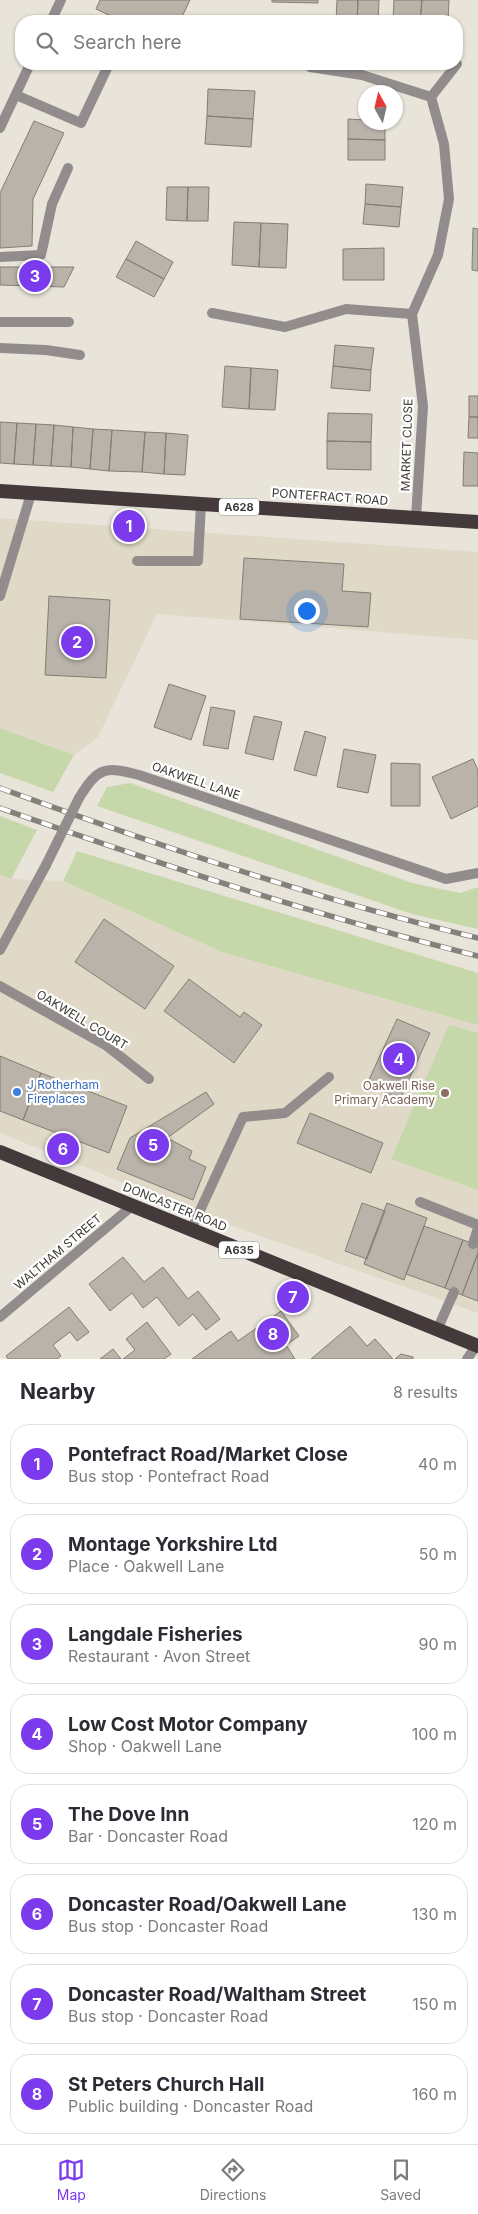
<!DOCTYPE html>
<meta charset="utf-8">
<style>
:root{--surface:#fff;--page:#f2f2f3;--text:#2b2b33;--muted:#7c7c81;--line:#e1e1e2;--accent:#7c3aed}
body{margin:0;font-family:Inter,sans-serif;background:var(--page);color:var(--text)}
.compass{position:absolute;left:358px;top:85px;width:45px;height:45px;border-radius:50%;background:var(--surface);box-shadow:0 1px 4px #0004;rotate:352deg}
.you{position:absolute;left:306px;top:610px;width:18px;height:18px;margin:-12px;border:4px solid #fff;border-radius:50%;background:#1a73e8;box-shadow:0 0 0 8px #1a73e833}
.badge{display:grid;place-items:center;width:32px;height:32px;border-radius:50%;background:var(--accent);color:#fff;font-size:16px;font-weight:700}
.pin{position:absolute;translate:-50% -50%;border:2px solid #fff;box-shadow:0 1px 5px #0006}
.list{margin:0;padding:0;list-style:none}
h2{display:flex;justify-content:space-between;align-items:center;height:65px;margin:0;padding:0 20px;font-size:21px}
h2 small{font-size:16px;font-weight:400;color:var(--muted)}
.list li{display:grid;grid-template-columns:32px 1fr auto;gap:15px;align-items:center;box-sizing:border-box;height:80px;margin:0 10px 10px;padding:0 10px;border:1px solid var(--line);border-radius:20px}
.list b{display:block;font-size:19px;white-space:nowrap}
.list p{margin:0;font-size:16px;white-space:nowrap;color:var(--muted)}
.list em{font-size:16px;font-style:normal;color:var(--muted)}
.icon{flex:none;width:28px;height:28px;fill:none;stroke:currentColor;stroke-width:2;stroke-linecap:round;stroke-linejoin:round}
.map{position:relative;flex:none;width:478px;height:1359px;overflow:hidden}
.search{position:absolute;background:var(--surface);box-shadow:0 1px 4px #0004;left:15px;right:15px;top:15px;height:55px;display:flex;align-items:center;gap:12px;box-sizing:border-box;padding:0 18px;border-radius:20px;color:var(--muted);font-size:19px}
.sheet{height:785px;background:var(--surface)}
nav{display:flex;justify-content:space-around;align-items:center;box-sizing:border-box;height:70px;border-top:1px solid var(--line);background:var(--surface);font-size:14px;color:var(--muted)}
nav a{display:grid;justify-items:center;gap:2px}
nav .on{color:var(--accent)}
.map>svg:first-child{display:block}
.built{fill:#e0d9c7}
.green{fill:#c6d8aa}
.building{fill:#bab3aa;stroke:#847d75}
.lines{fill:none;stroke-linecap:round;stroke-linejoin:round}
.service{stroke:#928c8d;stroke-width:10}
.minor{stroke:#928c8d;stroke-width:10}
.trunk{stroke:#443a3c;stroke-width:14}
.rail-casing{stroke:#84817a;stroke-width:5.5}
.rail{stroke:#fff;stroke-width:4;stroke-dasharray:11;stroke-linecap:butt}
.minor-bridge{stroke:#928c8d;stroke-width:10}
.shop-dot{fill:#3f7fe0;stroke:#fff;stroke-width:2}
.education-dot{fill:#8d6e63;stroke:#fff;stroke-width:2}
.labels{text-anchor:middle;stroke-width:4.5;stroke-linejoin:round;paint-order:stroke}
.shield{fill:#fff;stroke:#777673;stroke-width:1}
.shield-label{font-size:11px;font-weight:bold;fill:#3d3b37}
.street-label{font-size:12px;fill:#3d3b37;stroke:#fff}
.shop-label{font-size:12px;fill:#366cbe;stroke:#fff;text-anchor:start}
.education-label{font-size:12px;fill:#785e54;stroke:#fff;text-anchor:end}
</style>
<div class="map">
<svg width="478" height="1359" viewBox="0 0 478 1359">
<rect width="100%" height="100%" fill="#e8e4d9"/>
<path class="built" d="M0 518 478 552V640L157 614 98 737 74 755 0 728Z
M0 875 11 879 63 881 222 952 478 1025V1313L232 1226 0 1133Z"/>
<path class="green" d="M0 728 74 755 53 792 0 773Z
M130 783 412 883 460 893 478 887V929L412 914 97 806 107 787Z
M0 816 37 830 11 879 0 875Z
M77 851 478 973V1025L222 952 63 881Z
M449 1025 478 1033V1190L391 1159Z"/>
<path class="building" d="M100 0H190L180 21H111L113 17 96 9Z
M272 0H318V3L272 2Z
M337 0H358L357 21H336Z
M358 0H379L378 21H357Z
M394 0H422L420 21H393Z
M422 0H449L448 21H420Z
M219 64H252V69L218 67Z
M208 89 255 91 253 119 207 116Z
M207 116 253 119 251 147 205 144Z
M348 119 366 120V122H385V140L348 139Z
M34 121 64 133 33 199 32 246 0 248V193Z
M348 139 385 140V160H348Z
M366 184 403 187 401 207 365 204Z
M167 187H188L187 221 166 220Z
M188 187H209L208 221H187Z
M365 204 401 207 399 227 363 224Z
M234 222 261 223 259 267 232 265Z
M261 223 288 224 286 268 259 267Z
M473 228 478 229V271L472 270Z
M136 241 173 262 164 279 126 259Z
M384 248V280H343V249Z
M126 259 164 279 154 297 116 277Z
M0 267H74L64 287 0 285Z
M335 345 374 348 371 370 333 366Z
M225 366 251 368 249 409 222 407Z
M333 366 371 370 370 391 331 388Z
M251 368 278 370 275 410 249 409Z
M469 396H478V417H469Z
M328 413 372 414 371 442 327 441Z
M469 417H478V438H468Z
M0 422 17 423 14 464 0 463Z
M17 423 36 424 33 465 14 464Z
M36 424 54 425 51 466 33 465Z
M54 425 73 427 71 467 51 466Z
M73 427 93 429 90 469 71 467Z
M93 429 112 430 109 471 90 469Z
M112 430 145 432 142 472 109 471Z
M145 432 166 433 164 474 142 472Z
M166 433 188 435 185 475 164 474Z
M327 441 371 442V470L327 469Z
M464 452 478 453V486H463Z
M244 558 344 564 342 591 371 593 368 627 240 619Z
M49 596 110 600 106 678 45 675Z
M169 684 206 696 191 740 154 727Z
M211 707 235 711 228 749 203 745Z
M254 716 282 722 273 760 245 753Z
M305 731 326 737 316 776 294 770Z
M344 749 376 755 368 793 337 787Z
M473 759 478 770V806L451 819 432 777Z
M391 763 420 764V806H391Z
M104 919 174 966 145 1009 75 962Z
M189 979 240 1017 244 1012 262 1025 234 1063 164 1011Z
M397 1019 430 1033 400 1099 367 1084Z
M0 1056 41 1073 23 1120 0 1111Z
M41 1073 127 1106 109 1153 23 1120Z
M206 1092 214 1104 167 1138 192 1151 189 1159 206 1167 193 1200 117 1169 130 1138Z
M310 1113 383 1143 371 1173 297 1143Z
M362 1203 385 1211 367 1259 345 1251Z
M387 1203 427 1218 404 1280 364 1264Z
M424 1226 463 1240 445 1288 406 1274Z
M463 1240 478 1245V1253L462 1295 445 1288Z
M478 1253V1301L462 1295Z
M123 1257 144 1282 163 1267 188 1299 198 1291 220 1319 206 1330 193 1314 179 1326 157 1297 143 1308 132 1293 110 1311 89 1284Z
M69 1307 89 1332 77 1341 70 1332 53 1345 61 1356 57 1359H8L6 1356Z
M281 1311 299 1336 286 1345 295 1359H192L231 1331 238 1341Z
M147 1322 171 1354 164 1359H123L135 1350 126 1339Z
M350 1326 367 1346 375 1339 393 1359H311Z
M113 1349 121 1359H100Z
M401 1354 413 1357V1359H395Z"/>
<g class="lines">
<path class="service" d="M16 95 81 123 109 64
M431 97 457 64
M0 257 41 255 52 204 68 168
M0 322H69
M0 348 46 350 80 355
M137 561H198L201 504
M0 596 31 494
M420 1202 478 1225
M191 1230 243 1117 285 1113 329 1077
M473 1244 478 1228
M437 1330 454 1292"/>
<path class="minor" d="M51 21 61 0
M310 67 362 75 431 97 444 144 449 199 438 255 412 314 423 406 416 518
M0 128 30 64
M212 313 285 327 346 309 412 314
M79 798C98 767 105 766 139 775L446 879 478 873
M0 950 46 865
M0 986 107 1046 149 1079
M0 1317 132 1206
M467 1359 476 1346"/>
<path class="trunk" d="M0 491 478 522
M0 1152 478 1346"/>
<g class="rail-casing">
<path id="rail" d="M0 788C157 845 316 899 478 938
M0 808C157 863 316 916 478 956"/>
</g>
<use href="#rail" class="rail"/>
<path class="minor-bridge" d="M46 865 79 798"/>
</g>
<circle class="shop-dot" cx="17" cy="1092" r="5"/>
<circle class="education-dot" cx="445" cy="1093" r="5"/>
<g class="labels">
<g class="shield">
<rect x="219" y="498.5" width="40" height="17" rx="4"/>
<rect x="219" y="1241.5" width="40" height="17" rx="4"/>
</g>
<g class="shield-label">
<text x="239" y="511">A628</text>
<text x="239" y="1254">A635</text>
</g>
<g class="street-label">
<text transform="translate(407 445) rotate(-88)" y="4">MARKET CLOSE</text>
<text transform="translate(330 497) rotate(4)" y="4">PONTEFRACT ROAD</text>
<text transform="translate(196 781) rotate(19)" y="4">OAKWELL LANE</text>
<text transform="translate(82 1020) rotate(31)" y="4">OAKWELL COURT</text>
<text transform="translate(175 1207) rotate(22)" y="4">DONCASTER ROAD</text>
<text transform="translate(58 1252) rotate(-40)" y="4">WALTHAM STREET</text>
</g>
<g class="shop-label">
<text x="27" y="1089">J Rotherham<tspan x="27" dy="14">Fireplaces</tspan></text>
</g>
<g class="education-label">
<text x="435" y="1090">Oakwell Rise<tspan x="435" dy="14">Primary Academy</tspan></text>
</g>
</g>
</svg>
<svg class="compass" viewBox="-18 -18 36 36"><path d="M0-13l5 13h-10z" fill="#e53935"/><path d="M0 13l5-13h-10z" fill="#7c7c81"/></svg>
<div class="you"></div>
<div class="pin badge" style="left:129px;top:526px">1</div>
<div class="pin badge" style="left:77px;top:642px">2</div>
<div class="pin badge" style="left:35px;top:276px">3</div>
<div class="pin badge" style="left:399px;top:1059px">4</div>
<div class="pin badge" style="left:153px;top:1145px">5</div>
<div class="pin badge" style="left:63px;top:1149px">6</div>
<div class="pin badge" style="left:293px;top:1297px">7</div>
<div class="pin badge" style="left:273px;top:1334px">8</div>
<div class="search"><svg class="icon" aria-label="search" viewBox="0 0 24 24"><circle cx="10" cy="10" r="6"/><path d="M15 15l6 6"/></svg>Search here</div>
</div>
<section class="sheet">
<h2>Nearby<small>8 results</small></h2>
<ul class="list">
<li><span class="badge">1</span><div><b>Pontefract Road/Market Close</b><p>Bus stop · Pontefract Road</p></div><em>40 m</em></li>
<li><span class="badge">2</span><div><b>Montage Yorkshire Ltd</b><p>Place · Oakwell Lane</p></div><em>50 m</em></li>
<li><span class="badge">3</span><div><b>Langdale Fisheries</b><p>Restaurant · Avon Street</p></div><em>90 m</em></li>
<li><span class="badge">4</span><div><b>Low Cost Motor Company</b><p>Shop · Oakwell Lane</p></div><em>100 m</em></li>
<li><span class="badge">5</span><div><b>The Dove Inn</b><p>Bar · Doncaster Road</p></div><em>120 m</em></li>
<li><span class="badge">6</span><div><b>Doncaster Road/Oakwell Lane</b><p>Bus stop · Doncaster Road</p></div><em>130 m</em></li>
<li><span class="badge">7</span><div><b>Doncaster Road/Waltham Street</b><p>Bus stop · Doncaster Road</p></div><em>150 m</em></li>
<li><span class="badge">8</span><div><b>St Peters Church Hall</b><p>Public building · Doncaster Road</p></div><em>160 m</em></li>
</ul>
</section>
<nav>
<a class="on"><svg class="icon" aria-label="map" viewBox="0 0 24 24"><path d="M3 6l6-2 6 2 6-2v14l-6 2-6-2-6 2zM9 4v14M15 6v14"/></svg>Map</a>
<a><svg class="icon" aria-label="directions" viewBox="0 0 24 24"><path d="M12 3l9 9-9 9-9-9zM9 14v-3h6M13 9l2 2-2 2"/></svg>Directions</a>
<a><svg class="icon" aria-label="saved" viewBox="0 0 24 24"><path d="M7 4h10v16l-5-4-5 4z"/></svg>Saved</a>
</nav>
